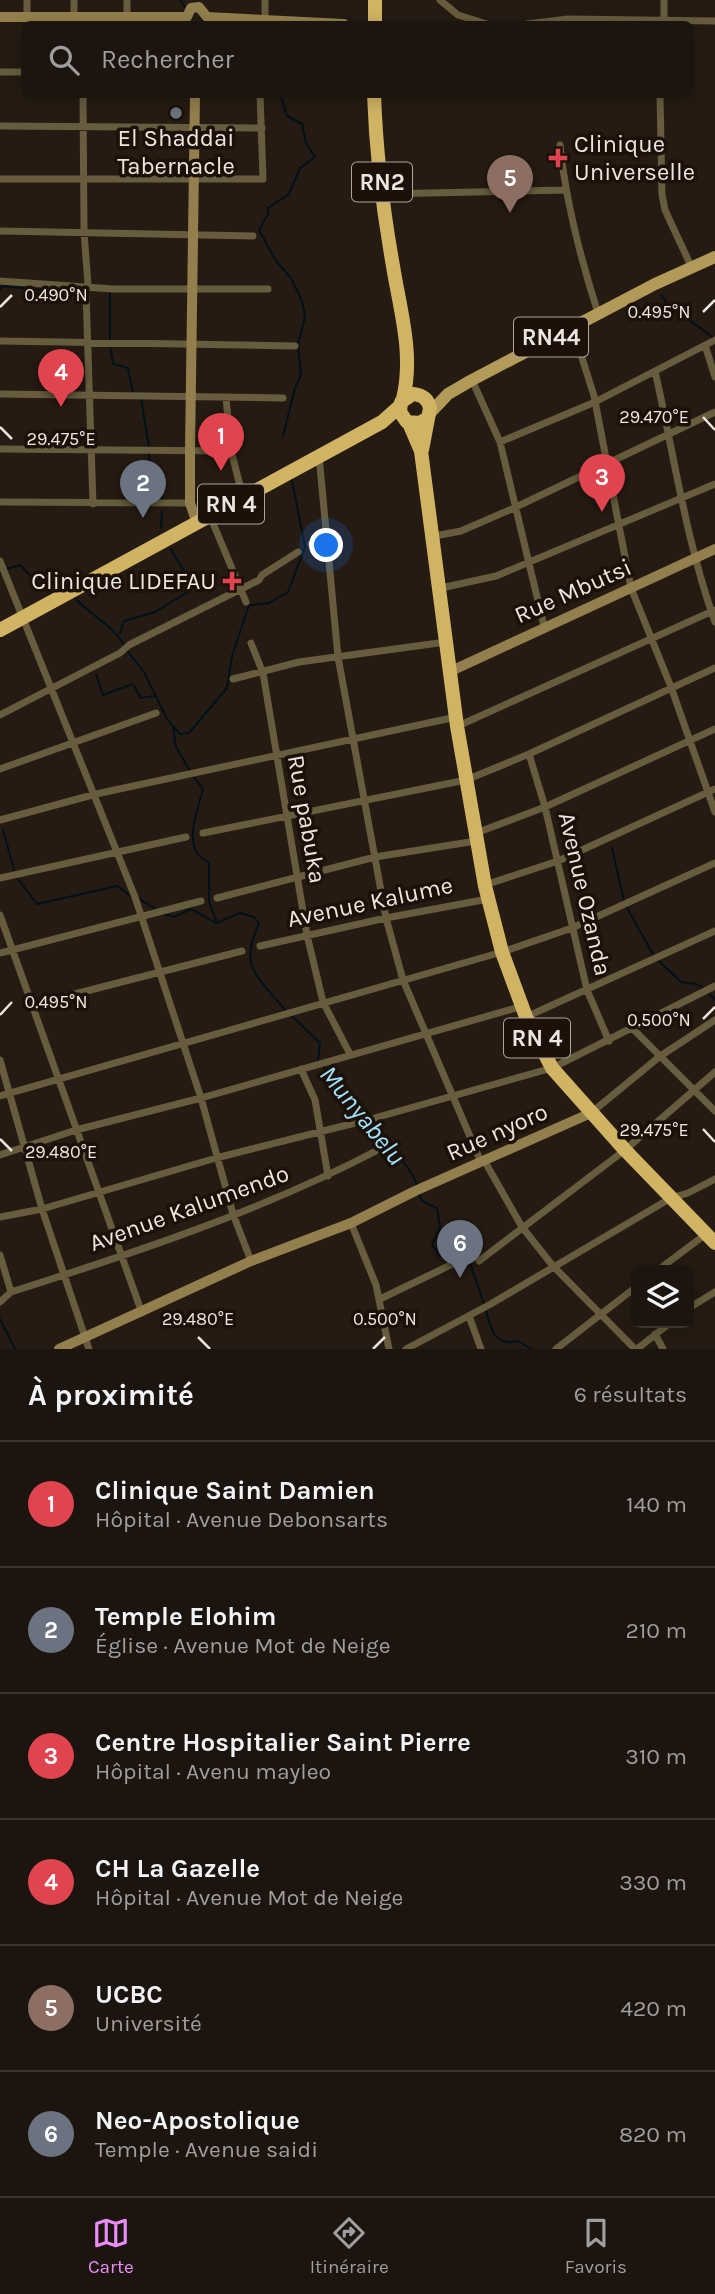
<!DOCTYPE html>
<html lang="fr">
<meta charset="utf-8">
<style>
:root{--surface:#1c140e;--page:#251d17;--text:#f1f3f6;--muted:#a09e9e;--line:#3a332e;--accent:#ec8cfb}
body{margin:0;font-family:Karla,sans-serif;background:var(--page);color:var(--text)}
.controls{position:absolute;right:21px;bottom:21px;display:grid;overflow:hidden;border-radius:10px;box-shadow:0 4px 18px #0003}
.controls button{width:63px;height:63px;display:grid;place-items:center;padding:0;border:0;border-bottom:2px solid var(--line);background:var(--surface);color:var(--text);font:35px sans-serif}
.you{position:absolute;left:327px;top:546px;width:24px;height:24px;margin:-18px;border:5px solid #fff;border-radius:50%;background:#1a73e8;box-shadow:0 0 0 10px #1a73e833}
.badge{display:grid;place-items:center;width:46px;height:46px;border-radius:50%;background:var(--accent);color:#fff;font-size:23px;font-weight:700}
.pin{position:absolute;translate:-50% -58px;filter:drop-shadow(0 2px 4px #0008)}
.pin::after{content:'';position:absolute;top:37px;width:24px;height:21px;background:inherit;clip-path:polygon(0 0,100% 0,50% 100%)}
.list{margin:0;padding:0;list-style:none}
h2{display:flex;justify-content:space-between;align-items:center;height:91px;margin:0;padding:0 28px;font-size:30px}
h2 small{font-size:23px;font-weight:400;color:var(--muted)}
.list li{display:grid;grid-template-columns:46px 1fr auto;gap:21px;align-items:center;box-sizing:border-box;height:126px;padding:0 28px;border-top:2px solid var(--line)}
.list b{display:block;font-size:26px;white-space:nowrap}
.list p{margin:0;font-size:23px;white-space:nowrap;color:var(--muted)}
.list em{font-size:23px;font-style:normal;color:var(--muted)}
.icon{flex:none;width:38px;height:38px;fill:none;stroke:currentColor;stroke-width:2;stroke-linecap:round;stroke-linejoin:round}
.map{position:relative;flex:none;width:715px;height:1349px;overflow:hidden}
.search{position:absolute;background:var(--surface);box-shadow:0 4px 18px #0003;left:21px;right:21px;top:21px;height:77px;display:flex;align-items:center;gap:18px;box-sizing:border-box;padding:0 24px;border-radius:10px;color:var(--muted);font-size:26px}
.sheet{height:847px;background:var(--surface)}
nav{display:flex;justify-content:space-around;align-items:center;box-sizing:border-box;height:98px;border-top:2px solid var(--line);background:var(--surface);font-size:19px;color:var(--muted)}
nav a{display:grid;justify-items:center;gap:4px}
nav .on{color:var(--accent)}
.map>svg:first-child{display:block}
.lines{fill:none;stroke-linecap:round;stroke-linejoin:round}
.stream{stroke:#00111a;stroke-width:2}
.street{stroke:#675c3d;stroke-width:7}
.secondary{stroke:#927f4d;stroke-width:10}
.primary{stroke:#b29b58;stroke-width:12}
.highway{stroke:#d1b463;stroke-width:14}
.ticks{fill:none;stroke:#ede5df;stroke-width:2.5}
.worship-dot{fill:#6b7280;stroke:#1c1109;stroke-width:2.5}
.health-dot{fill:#e0444e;stroke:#1c1109;stroke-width:2.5}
.labels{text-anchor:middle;stroke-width:7;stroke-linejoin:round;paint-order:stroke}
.shield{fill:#1c1109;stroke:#aea59f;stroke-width:2}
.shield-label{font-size:23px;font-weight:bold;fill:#ede5df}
.poi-label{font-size:24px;fill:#ede5df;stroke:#1c1109}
.street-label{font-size:24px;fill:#ede5df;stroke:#1c1109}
.water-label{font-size:26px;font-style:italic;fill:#a0e2fd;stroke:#1c1109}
.ticks-label{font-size:18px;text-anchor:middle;fill:#ede5df;stroke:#1c1109;stroke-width:7;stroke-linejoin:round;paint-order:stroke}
</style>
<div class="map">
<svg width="715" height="1349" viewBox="0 0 715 1349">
<rect width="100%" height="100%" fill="#251b12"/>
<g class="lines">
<path class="stream" d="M180 0 185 7
M280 94 287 116 302 124 306 143 315 157 300 168 289 194 268 208V214L259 230 276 261 291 278 302 301 305 317 298 344 301 375 295 388 283 436
M0 289 3 286 50 291 61 289
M110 293V340
M661 295C675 316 695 321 713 338
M110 345 113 364 128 368 133 393
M141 398 149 447
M149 453 150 472 161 480 162 499
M161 528 162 511
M6 569 20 565 33 578 59 587
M75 598C91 616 114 625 125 647
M120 633 124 621 155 612 191 590C190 576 177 562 171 549
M128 652 144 672 167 719 180 734 189 733 227 688 232 656 249 605 269 603 288 592 305 547 292 480
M96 674 103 695 133 684 141 698 156 696
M173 727 176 747 190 771
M193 776 203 789C199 805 187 835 196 851 198 856 205 860 209 863V901L217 923 240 913 254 917 259 924C238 968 258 976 285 1010
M3 830 15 873
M612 848 624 901
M17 878 37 904 117 886 133 898
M138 898 157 910
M626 906 654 956
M165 914 174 917 191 909 216 923
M658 960 681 982 696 984 705 989
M709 993 715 1000
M292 1016 320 1043 318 1061
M324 1067C341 1084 349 1103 363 1122 379 1143 409 1159 417 1185
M419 1194 422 1201 437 1208 440 1228 432 1245 440 1256 458 1251 470 1263 484 1304
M486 1309C490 1329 495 1347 518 1341L532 1349
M0 1319 15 1349"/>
<path class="street" d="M27 0V18
M74 0V18
M440 0 458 15 487 24
M127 17V0
M265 24V0
M527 24 568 19 715 21
M664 24V0
M0 72H24
M83 94 84 232 88 285
M660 94 662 195 665 210 691 266
M0 126 262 128
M560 145C566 203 580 257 598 313
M0 179H263L260 94
M383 194 565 190
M0 231 253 236
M0 281 113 289H268
M86 293 93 504
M572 326 594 396 631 588 671 687 715 812
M0 341 295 346
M705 345 715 377
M655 371C674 455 686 541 715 622
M472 380 500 442 544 626
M0 394 283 398
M226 398 231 451 243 497
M500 442 595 402 715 340
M0 449 231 451
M319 456 338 657 386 918 403 980 481 1162
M0 502 190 503
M210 516 246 602
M435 536 461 531 514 508 715 412
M311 544 328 542
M0 561 135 897 201 1098 233 1214 251 1261
M441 588 496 576 715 484
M251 643 263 673 307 935 323 1002 350 1054
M233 679 299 662 446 642
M0 715 120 653 129 645 259 580 262 575 298 552
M458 726 715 610
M529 754 545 807 587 990 609 1041
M0 769 156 713
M0 820 96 794 456 717
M203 833 466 780 529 754 715 668
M476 833 545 807 715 729
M0 878 186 837
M485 885 558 861 715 789
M217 898 375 857 476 841
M0 915 142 1313
M260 946 386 918 488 899
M0 953 201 901
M32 1005 242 951
M526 1017 715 931
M632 1028 715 1111
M0 1060 42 1209 89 1349
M301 1069 315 1100 328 1176
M0 1096 502 952 572 928 715 863
M591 1113 659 1057 715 1020
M371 1119 552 1068 715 986
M0 1155 76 1130 201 1098 523 1006
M484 1160 522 1227 553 1266 635 1349
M0 1217 42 1209 216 1158 359 1122
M351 1223 376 1285 389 1349
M0 1255 11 1292 0 1302
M479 1261 625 1150 715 1072
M658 1270 706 1234
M11 1292C134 1253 261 1211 376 1151
M380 1299 461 1260
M689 1308 715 1292
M469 1316 481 1349
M655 1334 663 1349
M406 1349 489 1305 671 1198 688 1193 715 1179
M556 1349 636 1287
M637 1349 670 1323"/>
<path class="secondary" d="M0 17H187
M187 17 191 8 199 7 207 17
M207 17 344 24
M195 94 190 451V503L197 523
M449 672 715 549
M59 1349 251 1261 351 1223 415 1191 591 1113"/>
<path class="primary" d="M429 414 448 394 472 380 655 284 715 257"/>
<path class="highway" d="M375 0V24
M374 94C376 151 383 210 393 266 400 310 414 354 403 399
M409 423 421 451 457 726 485 886 502 952 526 1017 552 1068 625 1150 715 1243
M422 450 430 408C428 399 423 395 413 394L401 402 400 412 407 422 420 423 428 418
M0 630 382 422 400 406"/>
</g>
<path class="ticks" d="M0 307 12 295M703 312 715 300M703 417 715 430M0 427 12 439M0 1015 12 1002M703 1019 715 1007M703 1129 715 1142M0 1139 12 1151M198 1337 210 1349M373 1349 385 1337"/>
<circle class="worship-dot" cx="176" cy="113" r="7"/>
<g class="health-dot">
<path d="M554.5 147.5h7v7h7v7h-7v7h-7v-7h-7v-7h7z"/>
<path d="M228.5 570.5h7v7h7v7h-7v7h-7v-7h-7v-7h7z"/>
</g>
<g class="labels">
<g class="shield">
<rect x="352" y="162.5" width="60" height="39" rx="5"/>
<rect x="514" y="317.5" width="74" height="39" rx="5"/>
<rect x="198" y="484.5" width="66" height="39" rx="5"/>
<rect x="504" y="1018.5" width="66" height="39" rx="5"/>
</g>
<g class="shield-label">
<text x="382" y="190">RN2</text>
<text x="551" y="345">RN44</text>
<text x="231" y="512">RN 4</text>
<text x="537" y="1046">RN 4</text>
</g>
<g class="poi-label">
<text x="176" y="146">El Shaddai<tspan x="176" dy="28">Tabernacle</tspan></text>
<text x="574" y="152" text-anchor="start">Clinique<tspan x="574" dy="28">Universelle</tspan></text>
<text x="216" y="589" text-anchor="end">Clinique LIDEFAU</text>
</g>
<g class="street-label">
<text transform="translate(573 591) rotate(-24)" y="8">Rue Mbutsi</text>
<text transform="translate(307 819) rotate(80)" y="8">Rue pabuka</text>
<text transform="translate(585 894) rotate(77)" y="8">Avenue Ozanda</text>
<text transform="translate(370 902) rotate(-12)" y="8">Avenue Kalume</text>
<text transform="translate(497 1132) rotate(-24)" y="8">Rue nyoro</text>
<text transform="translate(189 1208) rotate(-20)" y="8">Avenue Kalumendo</text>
</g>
<g class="water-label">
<text transform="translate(363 1115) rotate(51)" y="9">Munyabelu</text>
</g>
</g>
<g class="ticks-label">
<text x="56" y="301">0.490°N</text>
<text x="659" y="318">0.495°N</text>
<text x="654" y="423">29.470°E</text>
<text x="61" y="445">29.475°E</text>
<text x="56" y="1008">0.495°N</text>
<text x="659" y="1026">0.500°N</text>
<text x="654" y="1136">29.475°E</text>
<text x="61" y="1158">29.480°E</text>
<text x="198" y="1325">29.480°E</text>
<text x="385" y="1325">0.500°N</text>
</g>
</svg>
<div class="controls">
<button><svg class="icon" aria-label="layers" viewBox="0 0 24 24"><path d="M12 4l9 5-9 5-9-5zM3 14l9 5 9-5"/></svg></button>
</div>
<div class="you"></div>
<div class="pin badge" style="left:221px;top:471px;background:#e0444e">1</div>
<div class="pin badge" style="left:143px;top:518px;background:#6b7280">2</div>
<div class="pin badge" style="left:602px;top:512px;background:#e0444e">3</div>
<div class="pin badge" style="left:61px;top:407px;background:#e0444e">4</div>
<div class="pin badge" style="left:510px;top:213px;background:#8d6e63">5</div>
<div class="pin badge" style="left:460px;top:1278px;background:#6b7280">6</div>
<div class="search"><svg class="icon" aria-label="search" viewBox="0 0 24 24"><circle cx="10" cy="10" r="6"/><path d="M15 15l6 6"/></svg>Rechercher</div>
</div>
<section class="sheet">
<h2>À proximité<small>6 résultats</small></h2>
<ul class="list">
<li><span class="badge" style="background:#e0444e">1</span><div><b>Clinique Saint Damien</b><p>Hôpital · Avenue Debonsarts</p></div><em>140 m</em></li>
<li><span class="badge" style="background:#6b7280">2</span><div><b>Temple Elohim</b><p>Église · Avenue Mot de Neige</p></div><em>210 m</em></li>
<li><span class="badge" style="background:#e0444e">3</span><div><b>Centre Hospitalier Saint Pierre</b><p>Hôpital · Avenu mayleo</p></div><em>310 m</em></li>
<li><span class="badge" style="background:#e0444e">4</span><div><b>CH La Gazelle</b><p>Hôpital · Avenue Mot de Neige</p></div><em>330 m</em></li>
<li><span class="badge" style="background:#8d6e63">5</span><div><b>UCBC</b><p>Université</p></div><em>420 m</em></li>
<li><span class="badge" style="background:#6b7280">6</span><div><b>Neo-Apostolique</b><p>Temple · Avenue saidi</p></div><em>820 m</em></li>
</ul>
</section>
<nav>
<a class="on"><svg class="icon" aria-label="map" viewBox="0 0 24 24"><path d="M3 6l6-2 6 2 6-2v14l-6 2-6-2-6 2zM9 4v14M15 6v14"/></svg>Carte</a>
<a><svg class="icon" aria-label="directions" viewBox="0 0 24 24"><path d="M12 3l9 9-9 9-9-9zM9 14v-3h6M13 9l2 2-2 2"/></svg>Itinéraire</a>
<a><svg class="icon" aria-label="saved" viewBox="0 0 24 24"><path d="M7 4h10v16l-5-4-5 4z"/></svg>Favoris</a>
</nav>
